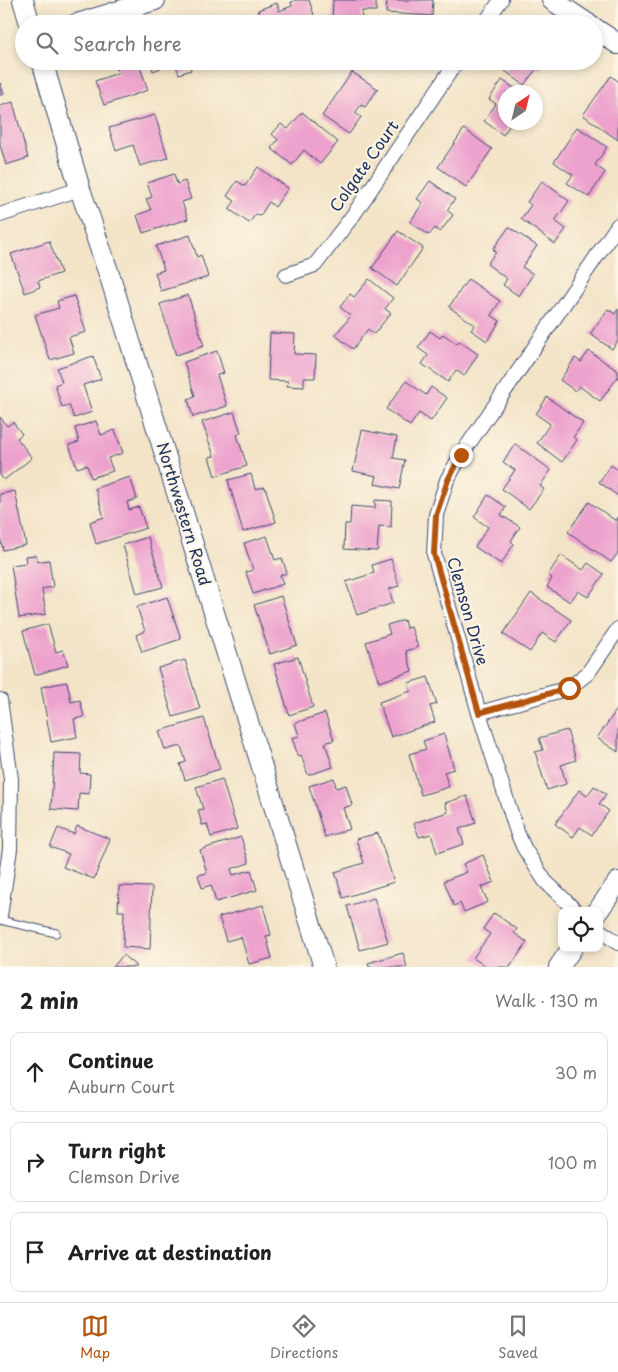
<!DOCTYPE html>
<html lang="en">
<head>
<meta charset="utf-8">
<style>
  body { margin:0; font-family:"Playpen Sans",sans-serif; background:#f6f6f6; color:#202124 }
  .controls { position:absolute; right:15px; bottom:15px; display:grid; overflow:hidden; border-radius:10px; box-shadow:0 2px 8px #0003 }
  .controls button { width:45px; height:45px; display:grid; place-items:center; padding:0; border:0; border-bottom:1px solid #e0e0e0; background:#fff; color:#202124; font:25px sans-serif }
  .compass { position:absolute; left:498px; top:85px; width:45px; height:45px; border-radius:50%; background:#fff; box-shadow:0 2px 8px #0003; rotate:35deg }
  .stop { position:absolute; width:15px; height:15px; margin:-11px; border:4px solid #b45309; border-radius:50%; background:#fff }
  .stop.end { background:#b45309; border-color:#fff; box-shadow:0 1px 5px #0008 }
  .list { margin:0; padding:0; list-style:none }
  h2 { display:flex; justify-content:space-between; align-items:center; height:65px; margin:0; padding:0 20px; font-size:21px }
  h2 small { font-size:16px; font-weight:400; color:#757577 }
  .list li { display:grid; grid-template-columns:32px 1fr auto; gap:15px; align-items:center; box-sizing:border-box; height:80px; margin:0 10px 10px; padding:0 10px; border:1px solid #e0e0e0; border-radius:10px }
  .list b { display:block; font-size:19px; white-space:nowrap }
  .list p { margin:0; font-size:16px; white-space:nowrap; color:#757577 }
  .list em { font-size:16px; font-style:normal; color:#757577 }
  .icon { flex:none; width:28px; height:28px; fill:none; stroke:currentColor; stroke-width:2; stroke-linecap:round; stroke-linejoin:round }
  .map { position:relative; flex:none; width:618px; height:967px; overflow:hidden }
  .search { position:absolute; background:#fff; box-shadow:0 2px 8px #0003; left:15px; right:15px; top:15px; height:55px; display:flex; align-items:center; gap:12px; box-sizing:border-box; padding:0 18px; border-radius:28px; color:#757577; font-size:19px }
  .sheet { height:335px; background:#fff }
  nav { display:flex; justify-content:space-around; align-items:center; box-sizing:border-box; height:70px; border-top:1px solid #e0e0e0; background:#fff; font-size:14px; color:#757577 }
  nav a { display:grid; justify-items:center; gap:2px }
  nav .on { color:#b45309 }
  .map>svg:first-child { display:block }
</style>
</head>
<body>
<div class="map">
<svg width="618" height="967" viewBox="0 0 618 967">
  <rect width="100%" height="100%" fill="#fcf5e5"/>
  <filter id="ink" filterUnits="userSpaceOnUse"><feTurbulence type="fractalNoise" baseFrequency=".02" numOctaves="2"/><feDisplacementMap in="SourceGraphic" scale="10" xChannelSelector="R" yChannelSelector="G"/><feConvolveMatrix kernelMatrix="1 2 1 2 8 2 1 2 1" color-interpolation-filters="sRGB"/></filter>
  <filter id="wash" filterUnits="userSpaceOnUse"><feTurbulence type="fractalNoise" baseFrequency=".0096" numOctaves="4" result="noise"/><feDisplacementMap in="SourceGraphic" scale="20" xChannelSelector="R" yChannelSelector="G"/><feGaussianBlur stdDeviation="1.12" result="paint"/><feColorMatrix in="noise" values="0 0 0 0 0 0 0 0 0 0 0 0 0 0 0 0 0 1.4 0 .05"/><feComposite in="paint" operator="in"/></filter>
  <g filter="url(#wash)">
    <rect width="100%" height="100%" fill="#f3e4c8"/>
    <g id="blocks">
      <path fill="#eda2cd" d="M297 0H309L317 24H263L258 10 277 3 279 11 292 6 291 2Z
        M333 0H376V11H362L361 24H332Z
        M387 0H433L432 16 386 13Z
        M246 14 249 24H215V23Z
        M114 61H138L148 90 104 105 95 81 118 73Z
        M150 61H189L191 70 179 74 175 63 153 71Z
        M217 61H229V62L218 65Z
        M512 61H546L540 70 537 68 524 85 505 71Z
        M352 72 378 89 365 107 361 105 355 113 361 117 349 134 322 116Z
        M611 76 618 81V140L583 115Z
        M502 80 520 92H506V122H512L503 135 484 121 496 104 489 99Z
        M0 83 4 94 0 95Z
        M13 102 28 158 6 165 0 145V106Z
        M302 112 338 142 320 164 304 150 292 165 271 148 278 140 272 134 281 124 288 129Z
        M155 115 168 158 140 166 133 145 116 151 109 128Z
        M577 127 607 147 595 165 605 172 589 197 567 183 573 175 554 162Z
        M464 129 492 149 466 187 438 167Z
        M258 167 288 188 275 207 269 202 260 216 256 214 249 223 229 209 235 201 227 196 237 181 245 186Z
        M174 174 177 184 185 181 191 199 182 202 188 219 143 233 137 215 151 210 146 199 152 197 147 183Z
        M430 181 455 199 447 210 453 215 440 232 435 228 429 235 410 222 423 203 417 199Z
        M542 181 569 201 555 221 566 229 555 244 521 219 531 205 527 202Z
        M509 227 537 246 522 267 533 274 519 296 503 285 507 279 487 264 496 252 493 249Z
        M398 231 423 248 397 286 372 268Z
        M190 235 197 257 201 255 208 277 161 291 155 273 164 270 156 246Z
        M49 241 61 273 38 281 40 287 25 293 11 254Z
        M369 279 393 298 385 309 391 313 374 334 368 329 353 349 335 335 351 316 340 307 350 294 354 297Z
        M468 279 500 301 491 315 500 321 487 341 471 330 475 325 449 307Z
        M188 295 204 346 176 355 160 304Z
        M74 296 86 332 69 337 74 353 50 360 35 315 59 308 57 301Z
        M608 309 615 314 618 309V341L612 349 590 334Z
        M430 331 440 338 443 334 457 344 459 341 478 354 464 376 456 370 448 382 422 364 428 355 418 348Z
        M270 333 295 334 294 354 316 355 315 378H304V387L287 386 288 381 268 380Z
        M217 351 224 373 217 375 227 406 193 417 188 399 195 396 184 362Z
        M589 351 618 371V377L600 401 579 386 575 391 560 380 575 358 581 362Z
        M93 356 101 379 83 385 92 412 74 418 69 405 62 407 55 385 62 382 57 368Z
        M406 381 426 395 431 387 447 398 431 421 419 413 410 426 386 409Z
        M547 397 583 423 573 437 577 440 562 462 537 443 550 424 536 414Z
        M234 412 241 433 237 435 247 466 215 476 209 457 214 456 202 422Z
        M0 417 7 426 13 422 22 434 17 438 32 458 4 480 0 475Z
        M96 421 101 435 115 430 123 453 108 458 113 471 91 478 87 465 77 468 69 445 79 442 75 428Z
        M362 430 397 437 393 458 405 460 399 489 375 484 377 476 353 471Z
        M515 444 551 470 540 486 544 489 529 509 502 489 515 470 503 462Z
        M611 465 618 470V496L599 482Z
        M251 474 255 489 265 487 276 522 243 532 228 480Z
        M130 477 137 499 127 502 129 510 139 507 146 528 96 544 90 522 104 517 95 488Z
        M15 491 26 545 3 550 0 537V494Z
        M488 495 506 507 501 515 520 527 511 541 514 544 501 564 475 547 488 527 474 517Z
        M375 500 392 501 391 527 379 526 377 551 344 549 345 524H350L351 506 375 508Z
        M589 502 616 521 618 517V553L611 562 568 532Z
        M267 536 275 560 282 558 287 573 280 575 283 584 253 594 246 572 253 570 244 543Z
        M148 537 163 587 137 594 123 545Z
        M36 555 37 562 49 560 53 587 42 589 46 614 19 618 11 565 26 563 25 556Z
        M561 555 583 570 588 563 604 574 588 597 578 591 570 602 547 587 552 578 548 575Z
        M391 559 399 586 389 589 393 603 357 615 346 582 374 573 372 565Z
        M531 593 571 620 556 642 542 633 530 652 503 634Z
        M281 596 297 645 270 654 254 605Z
        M167 597 181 639 142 652 136 635 145 631 137 607Z
        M404 620 406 628 411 627 418 647 406 651 412 671 379 682 366 642 390 634 387 625Z
        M48 624 56 652 63 650 68 665 35 675 23 631Z
        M298 657 313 707 289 715 274 664Z
        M185 660 200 709 173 717 158 668Z
        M428 677 437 704 430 706 435 722 391 737 379 702 411 691 408 683Z
        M67 682 71 702 80 700 84 717 74 719 77 737 51 742 41 687Z
        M618 708V752L597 738Z
        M325 713 334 740 325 743 333 767 308 775 301 755 298 756 292 738 299 736 295 723Z
        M204 718 220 769 185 780 180 764 186 762 181 746 165 750 159 731Z
        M567 730 576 760 561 765 566 784 547 790 535 752 543 750 539 738Z
        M444 734 454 769 444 772 449 787 421 795 409 754 426 749 423 741Z
        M54 753 81 754 80 773 90 774 89 794 79 793 78 811 51 809Z
        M334 778 336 788 346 785 352 805 343 808 350 829 325 837 309 786Z
        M222 779 237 829 211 837 207 824 202 825 198 810 203 809 196 787Z
        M594 786 606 794 599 804 609 811 592 835 580 827 573 837 555 824 579 790 587 796Z
        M467 796 476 823 459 829 464 844 437 853 431 834 419 837 414 823 448 812 445 803Z
        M77 826 110 839 94 879 63 867 69 854 50 847 58 828 74 834Z
        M378 833 394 882 343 898 335 872 364 863 356 839Z
        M241 837 249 863 231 869 233 875 251 870 257 890 216 902 211 885 202 888 198 875 207 873 200 850Z
        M483 855 494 882 481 887 488 902 464 912 460 903 454 906 444 881 467 872 463 864Z
        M119 886 152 887 150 949 123 947 124 911H118Z
        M374 898 388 942 360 950 347 906Z
        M263 905 271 935 266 936 272 958 249 964 241 937 226 941 219 917Z
        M494 913 517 929 514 933 527 942 510 967H487L473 958 490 934 483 929Z
        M403 953 407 967H369L368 963Z
        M123 955 137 967H113Z"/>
    </g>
  </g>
  <g filter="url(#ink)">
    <use href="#blocks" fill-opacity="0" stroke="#3b4a6e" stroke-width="1"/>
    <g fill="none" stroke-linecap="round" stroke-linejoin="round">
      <defs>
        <path id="lane" d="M0 920 56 933"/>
        <path id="street" d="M484 24 501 0
          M0 215 80 189
          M286 275 315 265 354 214 457 61
          M0 700 11 779 10 849 0 916
          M479 713 569 688 588 673 618 629
          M576 911 545 881 524 848 517 832 479 713 434 554 436 515 447 480 461 455 618 225
          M599 930 618 943"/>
        <path id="secondary" d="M23 0 30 24
          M552 0 588 24
          M77 24 155 0
          M594 28 618 44
          M42 61 80 189 111 280 324 967
          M598 911 618 882
          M559 967 572 948"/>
      </defs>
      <use href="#lane" stroke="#3b4a6e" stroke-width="9"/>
      <use href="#street" stroke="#3b4a6e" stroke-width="16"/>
      <use href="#secondary" stroke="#3b4a6e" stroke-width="22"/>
      <use href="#lane" stroke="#fff" stroke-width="7"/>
      <use href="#street" stroke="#fff" stroke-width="14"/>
      <use href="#secondary" stroke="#fff" stroke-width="20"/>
    </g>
  </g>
  <g fill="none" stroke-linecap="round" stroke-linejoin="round" filter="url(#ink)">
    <path stroke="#b45309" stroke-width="6" d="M461 455 448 480 436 515 434 554 479 713 569 688"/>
  </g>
  <g text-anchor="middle" stroke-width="4" stroke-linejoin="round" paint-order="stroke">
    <g font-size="16" fill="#1b2f5e" stroke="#fcf5e5">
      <text transform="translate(364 166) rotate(-55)" y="6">Colgate Court</text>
      <text transform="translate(184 514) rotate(73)" y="6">Northwestern Road</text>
      <text transform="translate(468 611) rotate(74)" y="6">Clemson Drive</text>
    </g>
  </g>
</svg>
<div class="controls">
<button><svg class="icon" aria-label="locate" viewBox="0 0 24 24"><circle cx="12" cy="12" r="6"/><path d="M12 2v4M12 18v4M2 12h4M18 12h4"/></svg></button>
</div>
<svg class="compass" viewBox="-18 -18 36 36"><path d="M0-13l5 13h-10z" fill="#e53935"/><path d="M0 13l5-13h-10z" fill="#757577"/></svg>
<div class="stop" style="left:569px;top:688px"></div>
<div class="stop end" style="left:461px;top:455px"></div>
<div class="search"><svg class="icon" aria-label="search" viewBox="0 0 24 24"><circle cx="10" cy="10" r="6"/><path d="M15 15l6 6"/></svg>Search here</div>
</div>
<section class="sheet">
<h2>2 min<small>Walk · 130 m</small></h2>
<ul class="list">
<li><svg class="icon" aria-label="ahead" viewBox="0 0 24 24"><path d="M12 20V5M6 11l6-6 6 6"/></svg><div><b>Continue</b><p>Auburn Court</p></div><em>30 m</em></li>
<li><svg class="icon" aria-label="right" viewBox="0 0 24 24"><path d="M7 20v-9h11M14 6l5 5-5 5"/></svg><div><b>Turn right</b><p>Clemson Drive</p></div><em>100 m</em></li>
<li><svg class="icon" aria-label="arrive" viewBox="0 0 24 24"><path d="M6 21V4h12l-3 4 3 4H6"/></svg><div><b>Arrive at destination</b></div></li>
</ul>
</section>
<nav>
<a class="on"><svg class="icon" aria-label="map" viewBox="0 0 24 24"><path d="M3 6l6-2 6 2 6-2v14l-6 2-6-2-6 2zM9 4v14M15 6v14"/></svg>Map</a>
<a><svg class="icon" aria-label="directions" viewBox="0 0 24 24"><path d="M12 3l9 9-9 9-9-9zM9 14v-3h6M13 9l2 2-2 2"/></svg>Directions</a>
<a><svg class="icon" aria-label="saved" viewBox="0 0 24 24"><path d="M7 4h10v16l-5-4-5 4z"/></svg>Saved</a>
</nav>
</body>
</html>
